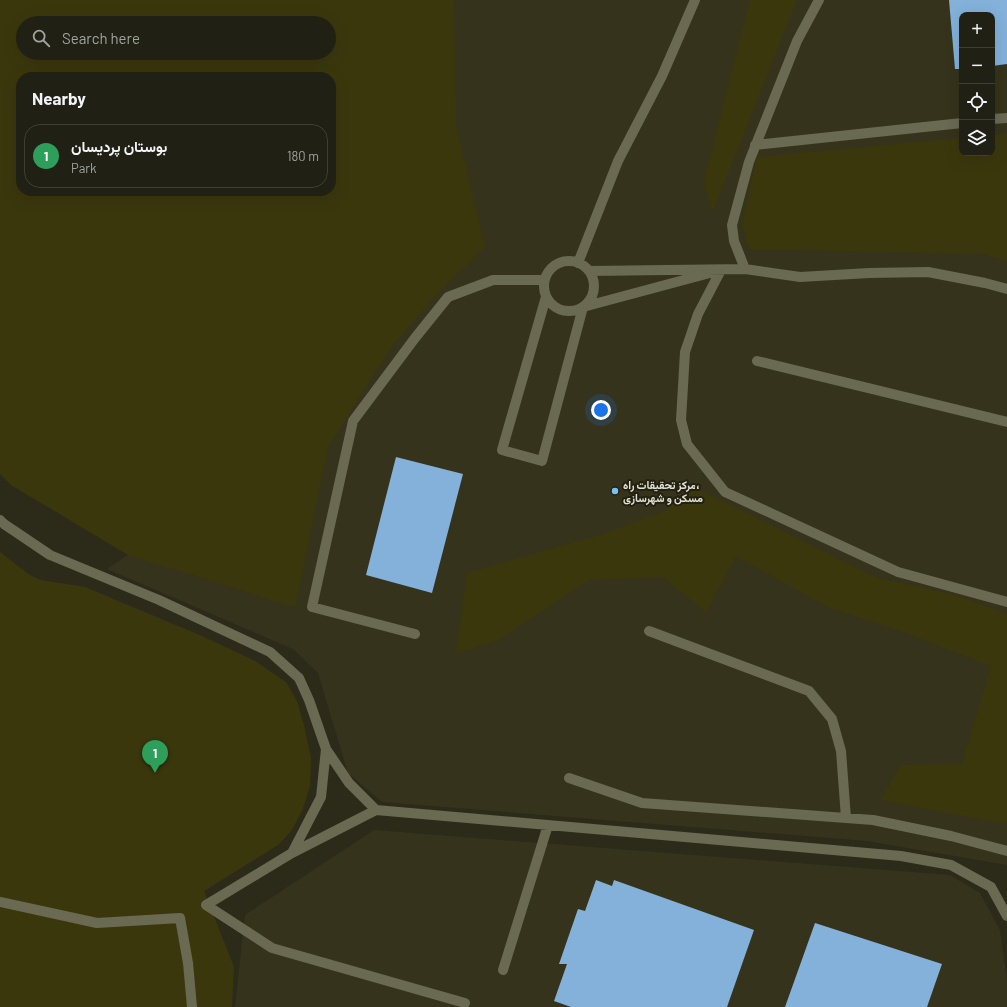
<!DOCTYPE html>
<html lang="en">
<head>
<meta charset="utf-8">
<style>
  body { margin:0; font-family:Barlow,Vazirmatn,sans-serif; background:#29281d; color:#f1f3f6 }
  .controls { position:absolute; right:12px; top:12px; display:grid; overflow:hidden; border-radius:8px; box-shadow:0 4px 16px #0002 }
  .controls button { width:36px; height:36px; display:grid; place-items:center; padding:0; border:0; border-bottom:1px solid #3e3e34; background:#212014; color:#f1f3f6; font:20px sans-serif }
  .you { position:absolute; left:601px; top:410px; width:14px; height:14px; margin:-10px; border:3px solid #fff; border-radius:50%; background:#1a73e8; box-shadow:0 0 0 6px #1a73e833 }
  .badge { display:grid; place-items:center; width:26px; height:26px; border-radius:50%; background:#7cbef9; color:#fff; font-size:13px; font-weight:700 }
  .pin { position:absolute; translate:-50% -33px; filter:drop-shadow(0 1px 2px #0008) }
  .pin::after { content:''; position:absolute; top:21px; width:14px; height:12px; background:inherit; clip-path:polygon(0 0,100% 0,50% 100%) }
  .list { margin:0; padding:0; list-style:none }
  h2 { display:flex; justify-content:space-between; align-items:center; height:52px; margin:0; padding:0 16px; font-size:17px }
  h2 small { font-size:13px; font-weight:400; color:#a2a3a0 }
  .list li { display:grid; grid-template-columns:26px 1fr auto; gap:12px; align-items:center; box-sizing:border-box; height:64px; margin:0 8px 8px; padding:0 8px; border:1px solid #3e3e34; border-radius:16px }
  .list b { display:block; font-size:15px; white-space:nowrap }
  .list p { margin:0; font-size:13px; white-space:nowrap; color:#a2a3a0 }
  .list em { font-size:13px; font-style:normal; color:#a2a3a0 }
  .icon { flex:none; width:22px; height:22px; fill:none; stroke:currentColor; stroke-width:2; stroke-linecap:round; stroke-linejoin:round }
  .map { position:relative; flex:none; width:1007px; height:1007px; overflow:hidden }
  .search { position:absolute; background:#212014; box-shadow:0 4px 16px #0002; left:16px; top:16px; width:320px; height:44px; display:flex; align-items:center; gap:10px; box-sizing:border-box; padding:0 14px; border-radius:22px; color:#a2a3a0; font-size:15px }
  .panel { position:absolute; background:#212014; box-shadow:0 4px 16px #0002; left:16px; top:72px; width:320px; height:124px; border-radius:16px }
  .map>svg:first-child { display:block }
</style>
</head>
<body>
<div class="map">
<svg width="1007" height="1007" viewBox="0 0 1007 1007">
  <rect width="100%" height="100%" fill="#2c2b1a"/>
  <path fill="#35331b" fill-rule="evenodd" d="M454 0H1007V865L867 841 382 802 348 773 318 673 293 649 107 569 338 414ZM962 15H992V153H962Z
    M374 830 950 875 980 893 1000 930 1007 981V1007H235L245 915Z"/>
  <path fill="#3b370d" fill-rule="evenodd" d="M0 0H454L456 126 485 247 440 291 391 347 328 447 295 607 128 555 11 485 0 474ZM23 23H329V53H23ZM21 77H331V191H21Z
    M750 0H797L712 213 704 181Z
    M1007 133V261L984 254 749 249 742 225 757 157 962 138V153H992V135Z
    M691 486 875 577 958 596 1007 614V824L880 800 902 765 962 764 991 666 898 630 830 608 736 556 706 612 663 577 589 580 496 641 456 653 467 573 600 535 665 511Z
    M0 552 27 573 40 580 85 587 202 636 255 661 286 682 297 701 304 725 311 759 310 786 302 811 292 830 278 845 204 891 234 967 232 1007H0Z"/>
  <path fill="#83b1da" d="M949 0H1007V64L992 66V15H962V69H955Z
    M396 457 463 474 432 593 366 575Z
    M596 880 612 886 614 880 754 930 727 1007H571L554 1001 567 964H559L578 909 585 911Z
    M815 923 942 964 927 1007H785Z"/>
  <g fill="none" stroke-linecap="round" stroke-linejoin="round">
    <path stroke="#6a6952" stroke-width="10" d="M992 119 1007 118
      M755 145 962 123
      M544 286a25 25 0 1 1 50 0a25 25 0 1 1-50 0Z
      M578 263 618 161 662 76 695 0
      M745 269 734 241 732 225 749 162 797 41 819 0
      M721 270 698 314 685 352 681 420 687 444 725 492 898 572 1007 602
      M589 271 745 269 800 277 869 273 928 272 985 283 1007 289
      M546 297 502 450 542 461 583 307 721 270
      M757 361 1007 422
      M0 520 4 524 50 555 159 600 270 652 299 678 309 700 326 749 349 783 376 810
      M649 631 809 691 832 719 841 751 846 818
      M415 634 312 607 353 421 415 338 448 297 493 280H544
      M569 778 642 803 873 820 951 836 1007 851
      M292 853 321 797 326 749
      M0 902 97 923 180 918 188 963 192 1007
      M503 970 548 825
      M465 1003 272 948 206 905 292 853 376 810 901 856 951 865 991 887 1007 916"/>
  </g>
  <circle fill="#7cbef9" stroke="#232110" stroke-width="1.5" cx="615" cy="491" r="4"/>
  <g text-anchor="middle" stroke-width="4" stroke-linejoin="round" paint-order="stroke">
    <g font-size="11" font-weight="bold" fill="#e1e1d6" stroke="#232110" text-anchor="start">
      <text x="623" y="489">مرکز تحقیقات راه،<tspan x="623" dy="13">مسکن و شهرسازی</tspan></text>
    </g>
  </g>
</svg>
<div class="controls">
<button>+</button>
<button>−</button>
<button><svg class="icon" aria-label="locate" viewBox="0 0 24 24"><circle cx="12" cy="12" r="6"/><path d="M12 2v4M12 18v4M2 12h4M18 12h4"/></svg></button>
<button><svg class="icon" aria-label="layers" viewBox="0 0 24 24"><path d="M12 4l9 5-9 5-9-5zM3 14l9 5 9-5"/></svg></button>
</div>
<div class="you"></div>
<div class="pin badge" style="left:155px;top:773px;background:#2e9e5b">1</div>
<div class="search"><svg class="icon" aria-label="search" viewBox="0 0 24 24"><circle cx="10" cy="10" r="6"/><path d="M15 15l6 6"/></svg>Search here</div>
<section class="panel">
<h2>Nearby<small></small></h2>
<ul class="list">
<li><span class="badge" style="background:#2e9e5b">1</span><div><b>بوستان پردیسان</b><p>Park</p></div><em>180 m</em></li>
</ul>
</section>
</div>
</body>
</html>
